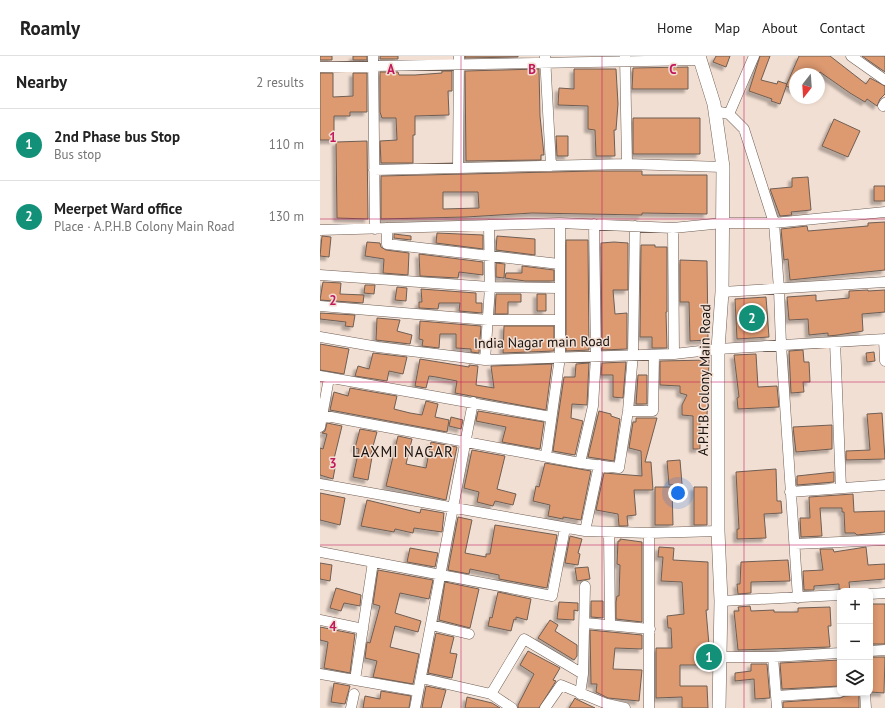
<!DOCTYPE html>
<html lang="en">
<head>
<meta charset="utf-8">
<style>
  body { margin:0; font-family:"PT Sans",sans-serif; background:#f6f6f6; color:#222 }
  .controls { position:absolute; right:12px; bottom:12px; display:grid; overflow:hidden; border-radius:8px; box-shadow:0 2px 6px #0003 }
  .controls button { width:36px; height:36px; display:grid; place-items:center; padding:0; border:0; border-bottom:1px solid #e0e0e0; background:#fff; color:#222; font:20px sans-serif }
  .compass { position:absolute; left:469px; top:12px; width:36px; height:36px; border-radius:50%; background:#fff; box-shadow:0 2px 6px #0003; rotate:197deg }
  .you { position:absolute; left:358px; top:437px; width:14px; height:14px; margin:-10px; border:3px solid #fff; border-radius:50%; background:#1a73e8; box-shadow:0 0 0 6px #1a73e833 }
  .badge { display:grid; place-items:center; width:26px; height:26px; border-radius:50%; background:#129178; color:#fff; font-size:13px; font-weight:700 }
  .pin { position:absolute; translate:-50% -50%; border:2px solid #fff; box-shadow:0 1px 4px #0006 }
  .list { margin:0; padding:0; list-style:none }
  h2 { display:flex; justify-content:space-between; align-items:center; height:52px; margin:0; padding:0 16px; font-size:17px }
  h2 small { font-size:13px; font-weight:400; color:#767676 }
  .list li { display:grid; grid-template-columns:26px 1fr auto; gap:12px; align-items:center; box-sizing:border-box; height:72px; padding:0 16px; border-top:1px solid #e0e0e0 }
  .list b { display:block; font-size:15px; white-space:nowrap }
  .list p { margin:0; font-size:13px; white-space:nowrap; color:#767676 }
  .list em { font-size:13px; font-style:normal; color:#767676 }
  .icon { flex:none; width:22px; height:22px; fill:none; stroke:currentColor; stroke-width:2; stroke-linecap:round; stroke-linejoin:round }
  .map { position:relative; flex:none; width:565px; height:652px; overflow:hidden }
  header { display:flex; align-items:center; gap:24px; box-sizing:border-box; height:56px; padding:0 20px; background:#fff; border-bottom:1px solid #e0e0e0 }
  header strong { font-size:19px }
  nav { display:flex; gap:22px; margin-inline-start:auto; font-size:14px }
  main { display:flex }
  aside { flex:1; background:#fff }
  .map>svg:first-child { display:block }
</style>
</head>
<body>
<header>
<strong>Roamly</strong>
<nav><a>Home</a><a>Map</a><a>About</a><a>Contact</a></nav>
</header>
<main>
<aside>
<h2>Nearby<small>2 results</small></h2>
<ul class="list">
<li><span class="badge">1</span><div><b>2nd Phase bus Stop</b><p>Bus stop</p></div><em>110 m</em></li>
<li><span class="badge">2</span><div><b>Meerpet Ward office</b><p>Place · A.P.H.B Colony Main Road</p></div><em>130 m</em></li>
</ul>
</aside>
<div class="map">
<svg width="565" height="652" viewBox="0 0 565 652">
  <defs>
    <filter id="shadow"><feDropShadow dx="-3.5" dy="3.5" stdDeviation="1" flood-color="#0004"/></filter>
  </defs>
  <rect width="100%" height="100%" fill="#f2dfd3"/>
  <path fill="#dd996f" stroke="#6f5e54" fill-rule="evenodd" filter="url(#shadow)" d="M0 0H12V4H0Z
    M33 0H47V4H33Z
    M60 0H78V3H60Z
    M145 0H198V1L145 2Z
    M396 0H410L406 11 393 6Z
    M440 0H450L441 24 457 28 458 25 467 28 460 48 451 45 452 43 429 35Z
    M479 0H510L546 28 550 22 565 30V38L560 43 557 50 547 43 545 46 530 37 500 16 499 18H475V34L466 30Z
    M542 0H565V16Z
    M368 11V33H312L313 12Z
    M219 13 220 60 224 99H221V104L146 105 145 15Z
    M254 13H296L298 48 296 74H294L295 100H276L275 74 268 73V50L238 49 239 32 254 33Z
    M122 15H132V35H128L129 59 95 60V79H93V107H61L60 85 77 84 76 62H62L60 56V16H78L79 19H95L122 17Z
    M0 17H13V41L33 40V17H47V56H30V60H14V84H0Z
    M313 62H380V98H313Z
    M514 63 540 75 528 101 502 90Z
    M236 80H248V100H237Z
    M47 85 48 163 17 162 16 86Z
    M274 115H322V119H387V158L322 157V159L212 157 146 161 61 163V120ZM123 136H158L159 152 123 153Z
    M488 121 491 154 471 156 472 159 460 160 450 133 472 131V122Z
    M554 130H565V145H554Z
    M565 166V214L470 224 468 203 464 204 461 173 487 170 488 175 548 170V167Z
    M117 177 163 179V193L116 187Z
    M74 178 91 180V184L74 182Z
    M2 180 11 181 9 201 0 200Z
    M177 180 215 183V199L176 194Z
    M246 184H268L269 294 246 295Z
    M47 186 60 187 61 191 66 194 89 197 88 219 63 217 64 203 45 200Z
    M294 186 308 187V234H293L295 258 307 257V293L282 294 281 187Z
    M321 189H335V191H347V256H346L347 292H332V281H320Z
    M99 198 163 206V219L139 216 138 222 100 220Z
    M360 204 387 205 388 284 370 285 369 246H360Z
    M176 207 185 208 184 222 176 221Z
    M202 210 234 214V225H205L185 222 186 217H202Z
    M3 226 21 227 20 238 44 239 43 247 0 244Z
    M45 229H55L54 238 44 237Z
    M77 231 87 232 86 245 75 244Z
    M101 233 156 237V247H162V257L139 255 140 247H119L118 253 99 252V246H102Z
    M548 234V235L565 234V256L542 258 543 275 518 279 508 280V277L489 279 488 263 469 264 467 241 496 239V245L529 242V235Z
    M176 238H201V246H188V258H175Z
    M217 238H226V255H217Z
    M446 241 449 281 417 283 415 243Z
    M0 257 35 259 33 271 25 270 26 266 0 263Z
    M57 262 80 264 77 275 92 279 90 288 56 284Z
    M100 265 161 270 159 297 151 296V293L136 292V278H120L119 292 102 290 103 284 99 283Z
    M184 270H234V295L183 297Z
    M0 288 29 293 24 318 0 314Z
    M483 294 484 306H489L490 326H483L484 336 471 337 469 295Z
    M554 296 555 305 547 306 546 297Z
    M53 297 87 301 83 318 69 315 67 325 35 320 38 310 49 313Z
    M436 298 438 331 457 330 459 351 418 353 417 342 419 341 414 299Z
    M100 303 149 311V309L158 310 156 329 174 332 171 310 232 308 226 354 135 337 137 325 116 321 109 320 106 332 95 330Z
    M389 304 387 360H380V393H373V360L362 359V349L367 339 360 337V330L340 329V305Z
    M306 306 303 342 293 341V319H281L282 307Z
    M269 307 267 349 252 348 251 362 263 365 255 399 233 395 244 321H255L256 308Z
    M318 319H327V348H316Z
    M30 332 77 340 74 353 90 357 102 359 106 345 118 348 115 361 129 364 127 376 10 354 14 336 28 340Z
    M158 355 224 366 220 393 182 386 186 371 156 365Z
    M279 355 291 358V360L300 363 294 405 268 401Z
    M562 357 565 403 526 404V395L550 394 547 358Z
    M131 361 143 364 141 373 129 370Z
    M316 362H337L325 406H331L333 434H314L316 459 307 460 308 470H299L298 458 276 454 284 417 322 420 321 395 309 392 313 366H316Z
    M7 367 22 370 12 411 15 412 13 423 0 419V392L3 393 7 378 2 377 5 375Z
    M512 369V393L476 396 473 371Z
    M40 373 57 376 50 401H52L48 424 33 421 39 393 35 392Z
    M78 380 92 383 86 408 106 412 111 386 137 391 126 444 66 430Z
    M152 394 185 400 177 433 196 438 193 449 175 445 173 450 157 446 159 436 144 432Z
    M360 404 362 428 349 429 347 405Z
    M225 407 271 415 261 464 243 461V463L228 460 230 449 213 445 216 430 219 431Z
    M456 413 457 445H461L462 457 444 458 446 482 417 483V473H419L416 416Z
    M514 416V426L477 429V420Z
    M335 431H352L353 469H335Z
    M374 431H387V469H374Z
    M0 437 25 442 20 469 0 464Z
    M533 438 534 456 565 455V476L537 479 535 477H525L524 456H522V452H500L502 480 481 481 480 462H490L489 441Z
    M47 444 100 457 101 453 124 457 122 476 94 472 93 477 75 473 74 476 41 470Z
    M138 461 152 464 145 497 166 501V498H170L175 469 237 479 227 532 179 523V519L150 513 149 518 128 514Z
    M250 480 262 483 258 497 260 498 258 509 245 507Z
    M300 483 322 486V566L296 563V546L297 540H299L300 509 297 508 298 485H300Z
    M339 491 354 492 353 504 388 506V554H386L389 589H384V609H360V630H387L388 652H362V641L336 642V592H352L351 572H348L347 560 364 558 362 526 341 525 343 501H338Z
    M546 491 548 509 565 508V523L529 526 530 535 519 533V528L494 530V534H484L483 515 503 514 500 493H513L514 496Z
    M90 492 118 497 115 511 87 506Z
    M468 504 470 525 431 526V537L418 538 417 528H420L421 506Z
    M0 507 12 509 10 525 0 523Z
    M268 511 270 523 257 525 255 512Z
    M58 514 113 524 109 543 80 537 75 557 101 565 98 576 75 570 70 591 99 598 93 628 53 621 57 605 45 602 47 586 50 587 60 550 53 548Z
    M125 526 159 533 150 572 119 564Z
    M16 532 41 539 40 550 24 547 21 555 10 552Z
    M178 536 211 543 207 564 196 561V564L194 563 191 575 168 570 170 561 172 562Z
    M271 545H283V562L271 561Z
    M239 546 258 547V555L254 554V564L237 563Z
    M550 548H565V588H550Z
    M430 550 431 555 454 554V556H478V552L510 551 511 570H508L510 591 418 594 414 555H419L418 551Z
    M230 564 238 569 235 575 257 589V600L254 604 218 582Z
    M0 571 35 578 30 617 4 612 8 586 0 584Z
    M270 574 322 579V593L295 592 293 613 322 614 319 645 288 642 276 636 277 628H271Z
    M116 577 134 581 130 597 137 598 132 622 108 617Z
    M208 595 240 612 233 624 236 625 219 652H198V649L214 618 200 609Z
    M550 601H565L564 637 551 636 550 633V628H552Z
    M520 604V630L462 633 460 607Z
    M431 608H447L450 642 435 643 434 623 415 625V617L431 615Z
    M14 627 30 630 25 648 11 646Z
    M106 630 126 634 121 652H102Z
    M61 635 91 640 89 652H43L45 640 60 643Z
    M539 639V652H463V646L520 642 525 640Z
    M147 641 172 647 180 652H145Z
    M255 642 256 643 275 652H249Z"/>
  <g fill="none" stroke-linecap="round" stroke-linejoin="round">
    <defs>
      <path id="minor" d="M53 0 55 173
        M225 0 231 110
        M305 0 307 108
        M531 0 565 24
        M0 11 380 4
        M563 50 565 47
        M395 55 409 58 424 73 454 167 459 233 461 289 478 542
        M409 58 434 0
        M138 112 139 0
        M54 114 307 108 403 111
        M67 172V188L239 208
        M353 172 354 298
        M0 174 240 167 353 172 403 167H454L565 156
        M0 219 170 231 239 232
        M402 236 565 226
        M0 250 168 264H240
        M0 281 58 291 165 304 354 298 398 293 565 283
        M564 283 565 305
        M515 286 521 432
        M165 304 170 231 169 169
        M0 320 231 361
        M308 355H333L334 299
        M0 359 260 407 299 412 308 355 313 298 315 170
        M0 371 9 322
        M226 400 240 301V167
        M260 407 273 350 276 300 274 168
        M0 428 265 475 329 477 398 475
        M470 436 565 429
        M265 475 279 409
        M289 477 290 569
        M475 488 565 484
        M0 496 232 540 245 472
        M550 538 565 537
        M401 545 520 539
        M0 564 43 573
        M265 567 330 573
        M111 569 149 578
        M550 595 565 594
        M399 601H453L520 597
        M453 601 457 652
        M0 618 98 635
        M101 622 171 638 204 583 263 618
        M35 624 53 506
        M545 637 546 652
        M171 638 192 652
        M260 638 263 618 265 530
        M456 640 520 636
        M31 652 34 638
        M95 652 153 346
        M225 652 241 629 287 648 305 652
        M329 652V477"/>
      <path id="tertiary" d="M379 0 394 48 403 111 402 236 398 293V475L401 545 399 652"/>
    </defs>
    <use href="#minor" stroke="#705f55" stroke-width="11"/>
    <use href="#tertiary" stroke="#705f55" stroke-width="14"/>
    <use href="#minor" stroke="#fff" stroke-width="10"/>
    <use href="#tertiary" stroke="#fff" stroke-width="13"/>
  </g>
  <path fill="none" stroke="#c2185b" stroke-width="1" stroke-opacity="0.55" d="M141 0V652M282 0V652M424 0V652M0 163H565M0 326H565M0 489H565"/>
  <g text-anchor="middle" stroke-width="3" stroke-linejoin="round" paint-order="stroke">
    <g font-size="14" fill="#18110d" stroke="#f2dfd3">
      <text transform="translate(222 286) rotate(-1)" y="5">India Nagar main Road</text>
      <text transform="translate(384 324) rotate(-89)" y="5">A.P.H.B Colony Main Road</text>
    </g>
    <g font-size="15" letter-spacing="1" fill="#18110d" stroke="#f2dfd3">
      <text x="83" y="401">LAXMI NAGAR</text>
    </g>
  </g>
  <g font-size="13" text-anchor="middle" font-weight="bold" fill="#c2185b" stroke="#f2dfd3" stroke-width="3" stroke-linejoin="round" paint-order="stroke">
    <text x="71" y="18">A</text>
    <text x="212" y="18">B</text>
    <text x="353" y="18">C</text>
    <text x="13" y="86">1</text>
    <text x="13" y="249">2</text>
    <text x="13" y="412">3</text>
    <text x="13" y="575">4</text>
  </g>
</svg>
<div class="controls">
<button>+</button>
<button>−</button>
<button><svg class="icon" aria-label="layers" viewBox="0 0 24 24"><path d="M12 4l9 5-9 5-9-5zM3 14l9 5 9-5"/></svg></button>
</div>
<svg class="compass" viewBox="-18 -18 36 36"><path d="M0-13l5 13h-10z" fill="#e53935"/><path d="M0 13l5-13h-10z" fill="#767676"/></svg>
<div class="you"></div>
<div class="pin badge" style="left:389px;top:601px">1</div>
<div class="pin badge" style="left:432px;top:262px">2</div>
</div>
</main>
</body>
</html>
